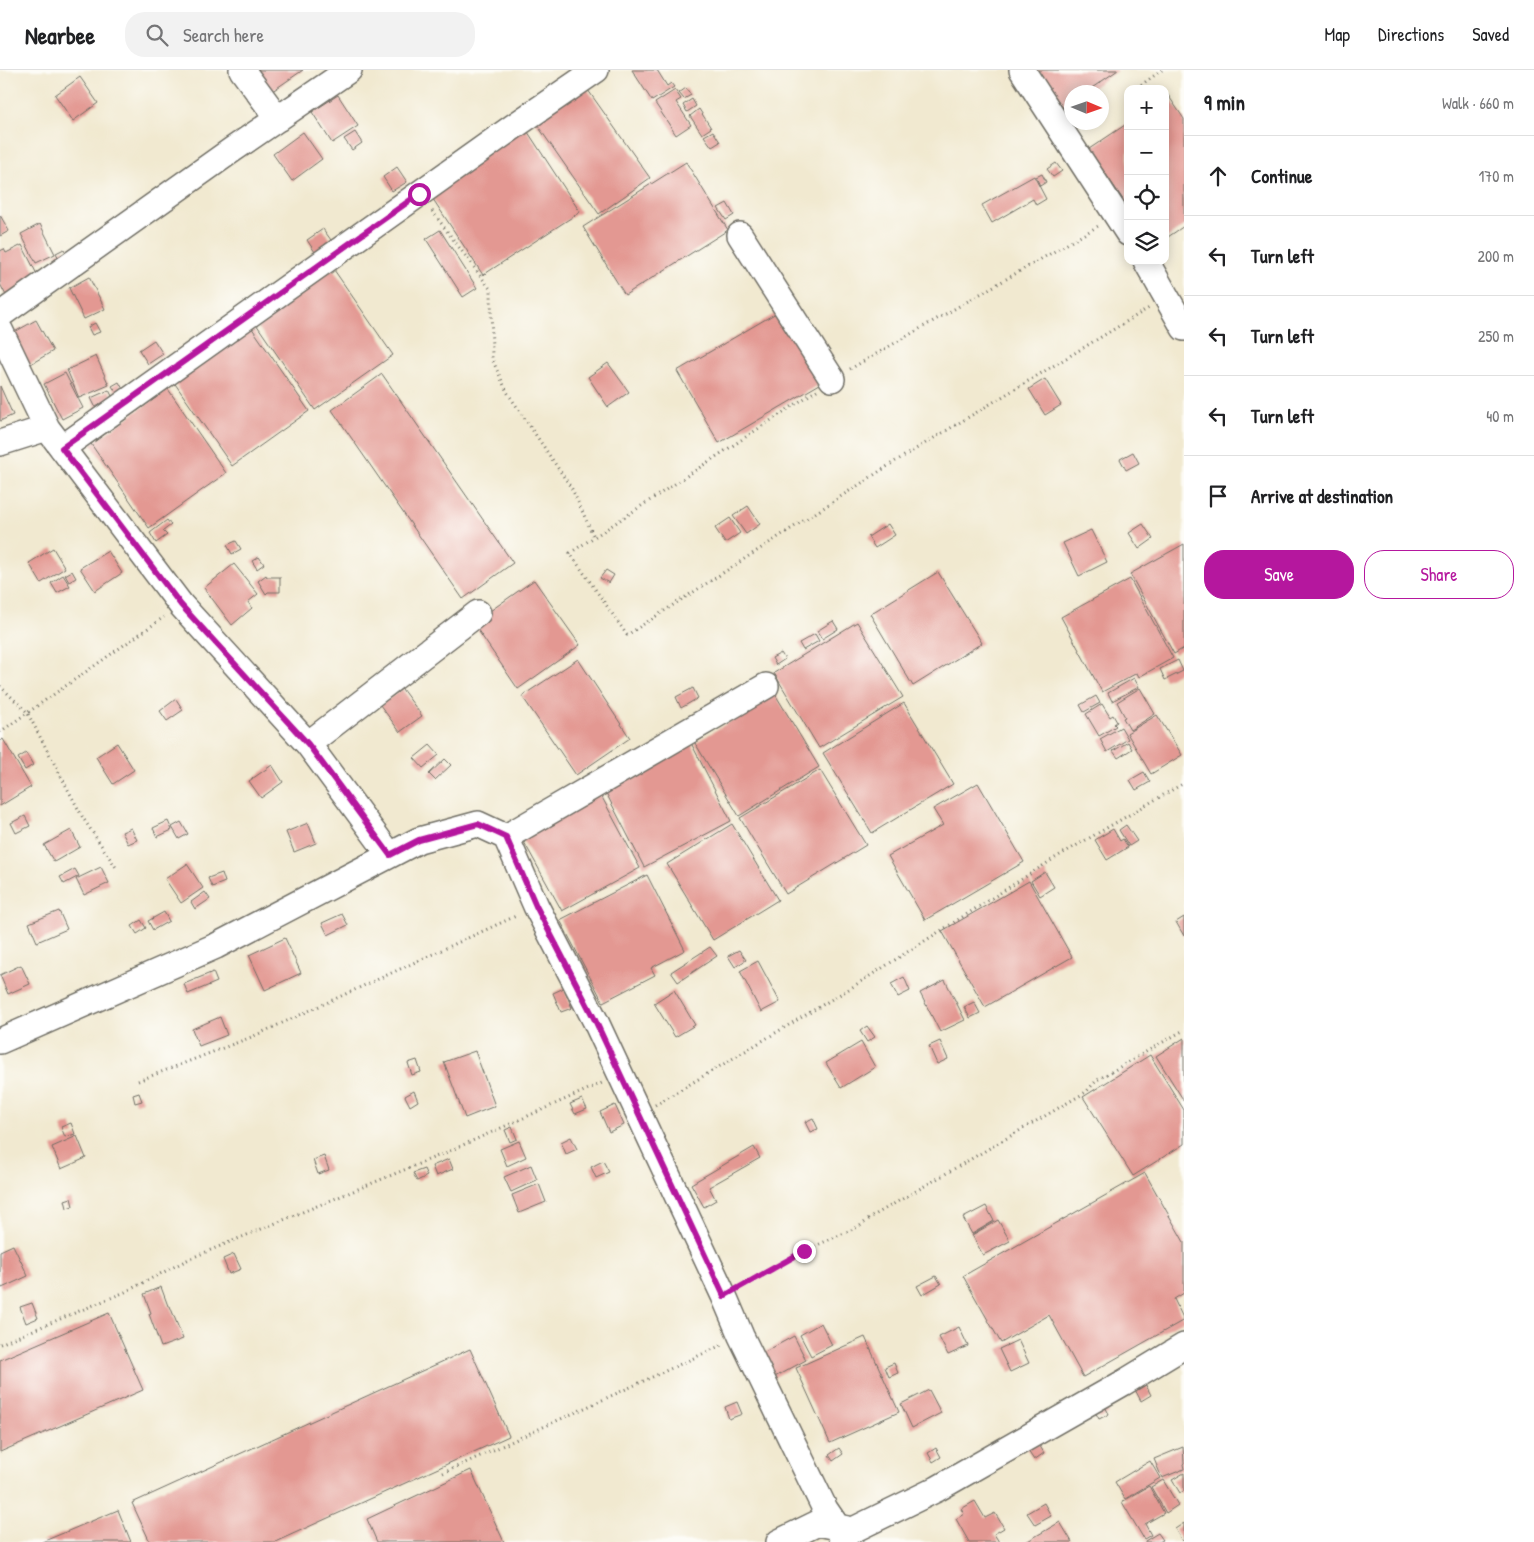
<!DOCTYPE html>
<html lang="en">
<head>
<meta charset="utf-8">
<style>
  body { margin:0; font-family:"Patrick Hand",sans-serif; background:#f2f2f2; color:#202124 }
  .controls { position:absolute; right:15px; top:15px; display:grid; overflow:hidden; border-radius:10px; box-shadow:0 2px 12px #0003 }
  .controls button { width:45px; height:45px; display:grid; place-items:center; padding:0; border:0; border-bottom:1px solid #e0e0e0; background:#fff; color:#202124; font:25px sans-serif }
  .compass { position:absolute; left:1064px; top:15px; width:45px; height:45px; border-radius:50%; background:#fff; box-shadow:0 2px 12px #0003; rotate:92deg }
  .stop { position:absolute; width:15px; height:15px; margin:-11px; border:4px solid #b5179e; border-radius:50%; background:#fff }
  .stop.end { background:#b5179e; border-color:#fff; box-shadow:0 1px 5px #0008 }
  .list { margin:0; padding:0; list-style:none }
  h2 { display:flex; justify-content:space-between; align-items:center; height:65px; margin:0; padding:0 20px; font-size:21px }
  h2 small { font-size:16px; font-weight:400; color:#757577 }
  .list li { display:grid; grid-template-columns:32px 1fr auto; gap:15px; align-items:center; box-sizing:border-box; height:80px; padding:0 20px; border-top:1px solid #e0e0e0 }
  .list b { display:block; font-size:19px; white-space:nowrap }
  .list em { font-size:16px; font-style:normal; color:#757577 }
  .actions { display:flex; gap:10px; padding:15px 20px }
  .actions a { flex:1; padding:11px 0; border:1px solid #b5179e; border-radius:20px; text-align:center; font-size:18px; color:#b5179e }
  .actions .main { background:#b5179e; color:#fff }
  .icon { flex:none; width:28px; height:28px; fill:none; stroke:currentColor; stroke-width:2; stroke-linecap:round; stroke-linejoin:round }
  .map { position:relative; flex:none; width:1184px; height:1472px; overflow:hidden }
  header { display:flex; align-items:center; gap:30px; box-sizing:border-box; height:70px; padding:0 25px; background:#fff; border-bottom:1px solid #e0e0e0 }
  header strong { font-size:24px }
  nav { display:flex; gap:28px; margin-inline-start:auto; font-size:18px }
  .search { width:350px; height:45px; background:#f2f2f2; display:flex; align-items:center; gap:12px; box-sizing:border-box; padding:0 18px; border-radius:20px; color:#757577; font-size:19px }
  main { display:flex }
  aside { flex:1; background:#fff }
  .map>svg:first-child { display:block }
</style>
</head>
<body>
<header>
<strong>Nearbee</strong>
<div class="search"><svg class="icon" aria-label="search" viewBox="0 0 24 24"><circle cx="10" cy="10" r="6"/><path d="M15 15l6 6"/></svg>Search here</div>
<nav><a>Map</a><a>Directions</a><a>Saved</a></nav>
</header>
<main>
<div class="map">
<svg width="1184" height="1472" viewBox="0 0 1184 1472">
  <rect width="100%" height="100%" fill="#fdfcf7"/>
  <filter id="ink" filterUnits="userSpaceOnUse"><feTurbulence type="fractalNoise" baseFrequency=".02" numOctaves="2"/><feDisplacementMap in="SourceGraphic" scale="10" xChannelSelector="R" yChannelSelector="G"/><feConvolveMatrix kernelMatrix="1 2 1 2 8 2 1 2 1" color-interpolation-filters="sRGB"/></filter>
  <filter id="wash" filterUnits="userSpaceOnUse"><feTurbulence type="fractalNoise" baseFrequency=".0096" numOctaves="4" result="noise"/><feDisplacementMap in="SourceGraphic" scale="20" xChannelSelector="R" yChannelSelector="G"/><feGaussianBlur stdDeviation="1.12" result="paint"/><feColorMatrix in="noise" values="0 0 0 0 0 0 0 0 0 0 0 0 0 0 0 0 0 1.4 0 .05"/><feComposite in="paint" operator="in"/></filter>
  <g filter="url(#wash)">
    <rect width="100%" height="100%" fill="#f1e9d0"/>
    <g id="blocks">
      <path fill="#e39892" d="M256 0H303L271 22Z
        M632 0H657L667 16 671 13 674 17 652 31Z
        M1037 0H1118L1086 22H1072V33L1063 38Z
        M80 7 98 33 73 51 55 25Z
        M583 13 650 108 599 144 533 49Z
        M686 18 691 25 684 29 679 23Z
        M675 20 681 29 676 32 691 55 676 65 655 33Z
        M338 25 358 56 332 73 312 42Z
        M1168 25 1184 49V156L1165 169V28Z
        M692 29 696 36 687 42 683 35Z
        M699 39 711 58 702 64 690 46Z
        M1128 53V137L1089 79Z
        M524 56 580 142 483 205 427 120Z
        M713 61 720 72 712 77 704 66Z
        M303 62 322 89 292 111 273 84Z
        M355 62 362 73 352 80 344 69Z
        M686 92 728 160 625 225 583 157Z
        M1056 93 1062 101 1053 107 1047 99Z
        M397 97 407 112 392 121 383 107Z
        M1042 104 1046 112 1040 116 1036 107Z
        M1034 106 1046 129 1036 135 1033 129 992 153 982 135Z
        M727 133 734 145 726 150 718 138Z
        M0 145 9 161 0 166Z
        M40 154 55 184 36 193 21 164Z
        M323 159 331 170 315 182 307 170Z
        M440 160 477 218 463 227 426 169Z
        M22 175 42 214 9 231 0 214V181L4 179 6 183Z
        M64 179 70 190 62 194 56 183Z
        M332 197 393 285 315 340 254 251Z
        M89 207 105 239 84 249 69 218Z
        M783 239 825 311 719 373 677 301Z
        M36 250 53 281 29 295 11 264Z
        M95 253 100 262 92 265 88 257Z
        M249 254 309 341 232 396 171 308Z
        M154 270 163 284 148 294 139 280Z
        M96 286 109 315 79 328 67 300Z
        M608 293 629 322 608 337 588 307Z
        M65 303 83 338 62 349 44 314Z
        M382 304 513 493 463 529 332 340Z
        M1045 309 1061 335 1045 345 1029 319Z
        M119 312 124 321 118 325 112 316Z
        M0 316 13 345 0 351Z
        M168 319 226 403 149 458 91 374Z
        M109 320 114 330 96 338 91 328Z
        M1133 382 1139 393 1126 400 1120 389Z
        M748 436 760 454 746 464 733 446Z
        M730 448 740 463 725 473 715 458Z
        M167 450 171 455 163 461 167 465 156 473 150 463Z
        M888 454 895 465 875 478 868 467Z
        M1143 454 1153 469 1139 479 1129 463Z
        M1091 460 1107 492 1079 506 1063 473Z
        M236 471 241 479 232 484 227 475Z
        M1184 474V578L1174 584 1130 504Z
        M53 478 65 498 41 513 29 493Z
        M108 481 122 503 95 521 80 498Z
        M259 487 264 494 257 499 252 491Z
        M234 494 258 524 248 532 252 538 232 555 204 518Z
        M606 500 614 505 609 513 600 508Z
        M72 501 76 508 69 512 65 505Z
        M938 502 982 573 913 616 870 544Z
        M63 505 70 516 57 523 51 513Z
        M266 505 267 507H280V522H268L266 524 258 511Z
        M1130 509 1173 588 1139 607 1137 603 1102 622 1061 547Z
        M534 510 580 575 518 619 473 553Z
        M833 551 838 559 822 569 817 561Z
        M857 552 903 627 819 678 774 603Z
        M815 564 819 571 803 580 799 573Z
        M781 583 785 589 776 595 772 588Z
        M578 589 630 668 576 705 522 626Z
        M1178 590 1183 601 1165 610 1160 599Z
        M1134 608 1139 617 1112 631 1108 623Z
        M693 618 698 628 681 638 676 627Z
        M1140 618 1155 644 1130 660 1123 648 1125 647 1117 632Z
        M402 619 422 646 400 662 380 635Z
        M775 624 819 697 739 746 695 673Z
        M1096 626 1100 633 1084 642 1080 635Z
        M176 629 183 640 167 651 160 641Z
        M904 633 953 714 872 763 823 683Z
        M1102 634 1110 647 1113 645 1117 652 1114 654 1116 656 1099 666 1086 644Z
        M1157 645 1182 685 1151 704 1127 663Z
        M1121 657 1128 669 1107 682 1100 669Z
        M3 669 31 717 0 736V671Z
        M690 671 731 751 644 797 603 717Z
        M1128 672 1132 679 1118 688 1113 681Z
        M117 673 134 700 113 714 96 687Z
        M430 675 439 685 423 698 414 688Z
        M26 683 33 695 25 700 18 688Z
        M445 689 451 695 435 710 429 704Z
        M272 695 283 712 261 728 249 711Z
        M820 700 866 775 786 824 740 748Z
        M1144 702 1150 712 1136 720 1130 710Z
        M978 713 1024 792 925 850 888 786 943 755 933 739Z
        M597 718 640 798 562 841 518 761Z
        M25 746 30 756 16 763 11 753Z
        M168 751 172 760 157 767 153 758Z
        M181 752 188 764 179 769 172 757Z
        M308 753 316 773 294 782 286 762Z
        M732 754 778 830 713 870 667 794Z
        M1126 755 1137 771 1129 776 1119 760Z
        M131 758 137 770 128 774 122 762Z
        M1113 759 1120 771 1123 769 1128 777 1107 790 1095 770Z
        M71 760 80 777 54 792 44 775Z
        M187 794 203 818 181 833 165 809Z
        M101 797 109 813 84 825 76 809Z
        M75 799 79 806 64 814 60 807Z
        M1045 802 1054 817 1040 826 1031 811Z
        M222 803 225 812 212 817 208 808Z
        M647 805 685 880 651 898 655 905 603 932 560 850Z
        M1029 811 1072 887 985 937 942 861Z
        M205 822 210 829 195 839 191 832Z
        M59 841 67 859 37 872 29 853Z
        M164 842 169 851 153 860 148 851Z
        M342 844 348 855 328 865 322 853Z
        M1184 847V866L1176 852Z
        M141 850 146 858 137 864 132 856Z
        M285 868 301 903 265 920 249 885Z
        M710 877 717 886 678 912 671 902Z
        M739 880 746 890 735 897 728 886Z
        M758 891 780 932 761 942 740 901Z
        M21 895 30 914 8 924 0 905Z
        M213 902 217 912 188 924 184 914Z
        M904 907 910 921 898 927 891 914Z
        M945 910 965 950 940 962 920 923Z
        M564 918 572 938 561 942 553 923Z
        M674 920 695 955 675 967 654 933Z
        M974 932 980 943 970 948 964 937Z
        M220 947 227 965 199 976 192 959Z
        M867 956 875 967 867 972 860 961Z
        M1184 968V1031L1156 986Z
        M940 971 948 989 937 994 929 976Z
        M861 972 875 997 841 1018 826 993Z
        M475 981 495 1036 465 1048 444 992Z
        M1150 985 1184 1040V1074L1133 1106 1083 1027Z
        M417 990 421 1002 412 1005 408 993Z
        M414 1021 418 1031 410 1036 405 1026Z
        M139 1023 142 1031 135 1033 133 1025Z
        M582 1029 587 1039 575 1044 570 1034Z
        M615 1035 624 1055 609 1062 600 1042Z
        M813 1048 818 1059 810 1062 805 1052Z
        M71 1053 75 1064 65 1067 61 1057Z
        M512 1057 517 1069 510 1072 505 1060Z
        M77 1066 86 1088 61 1099 52 1077Z
        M571 1067 577 1079 566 1084 561 1072Z
        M519 1071 526 1087 507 1096 500 1079Z
        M754 1077 760 1088 709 1117 716 1130 704 1137 691 1114Z
        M324 1086 329 1100 318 1104 313 1090Z
        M449 1089 453 1099 436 1106 432 1096Z
        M603 1091 609 1102 596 1108 591 1097Z
        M531 1095 537 1110 511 1122 504 1107Z
        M424 1099 427 1106 417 1111 413 1103Z
        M1145 1103 1184 1172V1223L1174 1229 1184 1250 1083 1307 1049 1245 1001 1273 963 1206Z
        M539 1114 546 1132 519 1143 512 1125Z
        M71 1128 73 1136 67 1138 65 1130Z
        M986 1136 994 1151 972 1164 963 1148Z
        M998 1150 1010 1171 983 1185 972 1165Z
        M13 1175 28 1206 2 1218 0 1215V1181Z
        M234 1184 241 1199 229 1204 223 1189Z
        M936 1206 941 1214 922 1225 917 1216Z
        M161 1217 168 1236H170L183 1269 161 1277 149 1244 151 1243 144 1224Z
        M32 1233 38 1248 26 1253 20 1237Z
        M109 1243 143 1320 0 1382V1290Z
        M821 1253 832 1275 811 1286 800 1265Z
        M959 1257 968 1276 948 1285 939 1267Z
        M794 1266 806 1290 771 1309 759 1285Z
        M865 1267 899 1342 830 1373 796 1298Z
        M1018 1270 1029 1293 1010 1302 999 1279Z
        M470 1279 509 1366 275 1472H150L132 1433Z
        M894 1293 898 1303 889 1307 885 1297Z
        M1141 1306 1151 1325 1141 1331 1131 1312Z
        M929 1320 941 1343 912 1358 901 1334Z
        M1101 1329 1109 1344 1099 1349 1091 1334Z
        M737 1332 742 1344 729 1349 725 1337Z
        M1037 1371 1044 1383 1034 1390 1026 1378Z
        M1183 1377 1184 1393 1183 1394 1184 1399 1162 1408 1154 1389Z
        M839 1378 843 1384 833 1391 829 1385Z
        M936 1378 941 1387 933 1392 928 1383Z
        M1150 1391 1160 1408 1125 1429 1115 1412Z
        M471 1400 504 1472H377L367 1449Z
        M1184 1403V1421L1180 1423 1172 1410Z
        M1163 1410 1178 1435 1166 1443 1151 1417Z
        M1149 1416 1164 1443 1145 1454 1151 1465 1144 1469 1122 1432Z
        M975 1431 985 1448 995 1443 1004 1458 994 1464 999 1472H969L956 1449 964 1444 961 1439Z
        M1044 1433 1051 1446 1035 1455 1027 1443Z
        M118 1440 131 1472H42Z
        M1060 1452 1072 1472H1026Z
        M1184 1453V1469L1182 1471 1175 1459Z
        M1158 1463 1163 1470 1159 1472H1145V1471Z"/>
    </g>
  </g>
  <g filter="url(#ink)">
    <use href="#blocks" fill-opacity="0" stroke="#706e65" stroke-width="1"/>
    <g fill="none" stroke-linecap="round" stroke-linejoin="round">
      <defs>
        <path id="minor" d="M242 0 278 49
          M1022 0 1128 163
          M740 165 832 309
          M1146 191 1184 258
          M0 245 232 80 349 0
          M0 260 47 358 181 535 308 674 390 785
          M0 373 47 358
          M62 378 513 57 596 0
          M308 674 478 543
          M506 767 766 616
          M0 971 216 876 419 770 478 754 506 767 536 836 595 950 724 1226 741 1266 825 1439 838 1458 844 1472
          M779 1472 818 1453 853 1460 937 1419 1123 1313 1184 1276"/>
      </defs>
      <use href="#minor" stroke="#706e65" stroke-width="28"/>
      <path stroke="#706e65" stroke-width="3" stroke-dasharray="1 4" stroke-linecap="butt" d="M1137 18 1162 0
        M432 141 491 220 492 289 507 322 572 419 594 467
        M850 299 1100 155
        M817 320 570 483 627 565 891 394 1149 238
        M0 616 27 642 83 748 117 799
        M0 662 164 547
        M138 1011 254 966 518 845
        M655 1035 854 916 1055 788 1184 713
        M740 1217 804 1181 860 1156 873 1146 1086 1022 1097 1010 1184 960
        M0 1274 125 1222 189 1189 445 1083 602 1013
        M443 1403 722 1275"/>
      <use href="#minor" stroke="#fff" stroke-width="25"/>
    </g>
  </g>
  <g fill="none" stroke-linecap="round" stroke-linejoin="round" filter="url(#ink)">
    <path stroke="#b5179e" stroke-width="6" d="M419 124 62 378 181 535 308 674 390 785 419 770 478 754 506 767 536 836 595 950 724 1226 804 1181"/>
  </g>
</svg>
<div class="controls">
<button>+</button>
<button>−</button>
<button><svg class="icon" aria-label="locate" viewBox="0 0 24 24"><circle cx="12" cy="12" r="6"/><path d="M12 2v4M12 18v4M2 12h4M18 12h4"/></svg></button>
<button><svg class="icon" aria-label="layers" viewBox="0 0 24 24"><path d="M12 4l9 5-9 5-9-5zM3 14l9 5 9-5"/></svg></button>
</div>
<svg class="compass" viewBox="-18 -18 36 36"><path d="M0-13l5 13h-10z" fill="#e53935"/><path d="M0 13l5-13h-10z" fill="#757577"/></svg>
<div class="stop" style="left:419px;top:124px"></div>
<div class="stop end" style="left:804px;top:1181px"></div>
</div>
<aside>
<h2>9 min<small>Walk · 660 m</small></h2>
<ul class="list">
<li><svg class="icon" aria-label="ahead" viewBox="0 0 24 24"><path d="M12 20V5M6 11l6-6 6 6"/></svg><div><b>Continue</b></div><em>170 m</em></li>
<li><svg class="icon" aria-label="left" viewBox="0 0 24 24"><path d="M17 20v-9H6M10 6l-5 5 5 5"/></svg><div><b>Turn left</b></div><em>200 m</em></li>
<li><svg class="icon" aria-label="left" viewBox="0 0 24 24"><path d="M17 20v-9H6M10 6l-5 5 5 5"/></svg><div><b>Turn left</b></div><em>250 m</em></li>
<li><svg class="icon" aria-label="left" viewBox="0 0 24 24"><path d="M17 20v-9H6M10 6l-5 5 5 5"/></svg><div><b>Turn left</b></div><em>40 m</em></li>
<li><svg class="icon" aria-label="arrive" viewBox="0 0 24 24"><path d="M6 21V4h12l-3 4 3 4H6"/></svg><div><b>Arrive at destination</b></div></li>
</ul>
<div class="actions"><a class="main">Save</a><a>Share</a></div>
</aside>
</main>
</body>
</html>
